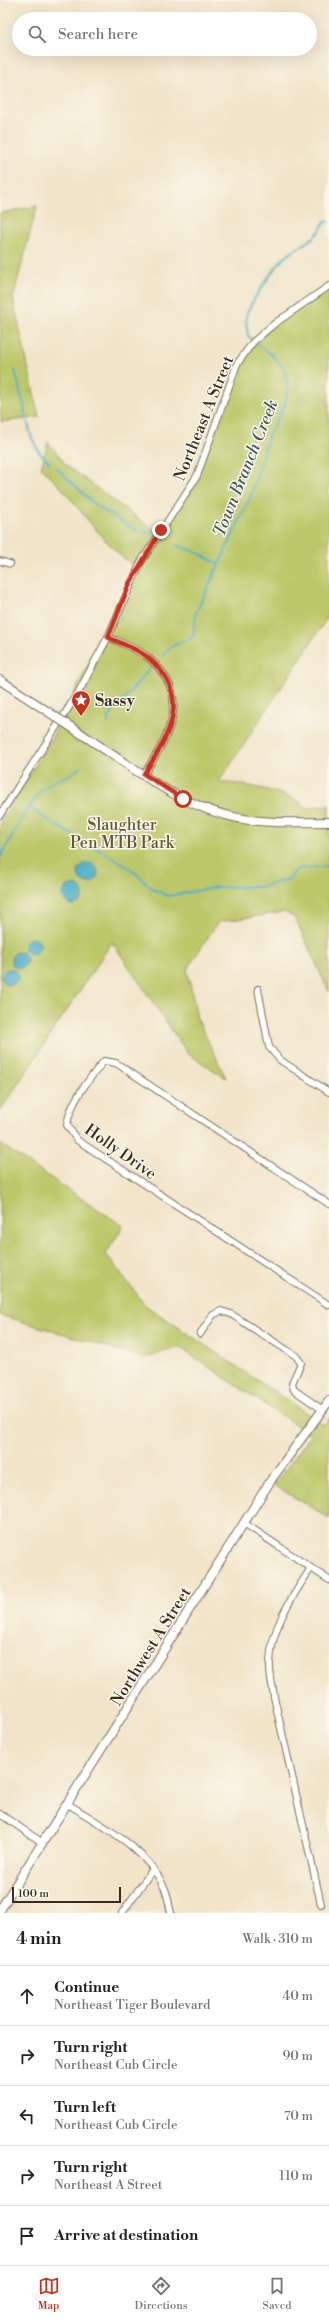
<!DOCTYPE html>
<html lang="en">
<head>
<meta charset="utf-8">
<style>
  body { margin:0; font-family:"Libre Bodoni",serif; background:#f2f2f2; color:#222 }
  .scale { position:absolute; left:12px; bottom:10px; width:109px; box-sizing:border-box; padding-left:4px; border:2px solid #3b2a1e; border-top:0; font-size:11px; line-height:14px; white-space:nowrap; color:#3b2a1e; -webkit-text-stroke:3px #fbf7ec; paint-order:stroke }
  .stop { position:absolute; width:12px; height:12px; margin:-9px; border:3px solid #c8321e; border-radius:50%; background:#fff }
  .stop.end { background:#c8321e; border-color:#fff; box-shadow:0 1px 4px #0008 }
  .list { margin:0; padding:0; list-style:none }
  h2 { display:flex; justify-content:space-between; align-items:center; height:52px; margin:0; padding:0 16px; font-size:17px }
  h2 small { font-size:13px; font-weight:400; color:#767676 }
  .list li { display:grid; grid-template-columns:26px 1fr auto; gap:12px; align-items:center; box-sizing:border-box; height:60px; padding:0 16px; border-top:1px solid #e0e0e0 }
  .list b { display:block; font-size:15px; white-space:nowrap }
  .list p { margin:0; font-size:13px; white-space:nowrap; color:#767676 }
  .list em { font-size:13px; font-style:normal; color:#767676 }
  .icon { flex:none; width:22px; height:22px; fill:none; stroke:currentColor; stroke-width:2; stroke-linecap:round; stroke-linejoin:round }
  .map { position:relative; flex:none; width:329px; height:1913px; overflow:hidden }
  .search { position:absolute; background:#fff; box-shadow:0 4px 16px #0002; left:12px; right:12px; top:12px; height:44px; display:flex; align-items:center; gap:10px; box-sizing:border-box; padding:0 14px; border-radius:22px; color:#767676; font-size:15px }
  .sheet { height:352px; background:#fff }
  nav { display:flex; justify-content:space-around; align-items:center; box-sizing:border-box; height:56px; border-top:1px solid #e0e0e0; background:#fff; font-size:11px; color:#767676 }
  nav a { display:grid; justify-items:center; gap:2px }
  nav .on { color:#c8321e }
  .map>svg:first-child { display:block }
</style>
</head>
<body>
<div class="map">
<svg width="329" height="1913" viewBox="0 0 329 1913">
  <rect width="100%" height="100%" fill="#fbf7ec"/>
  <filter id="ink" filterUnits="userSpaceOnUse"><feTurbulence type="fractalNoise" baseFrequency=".025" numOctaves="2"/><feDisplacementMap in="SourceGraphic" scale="8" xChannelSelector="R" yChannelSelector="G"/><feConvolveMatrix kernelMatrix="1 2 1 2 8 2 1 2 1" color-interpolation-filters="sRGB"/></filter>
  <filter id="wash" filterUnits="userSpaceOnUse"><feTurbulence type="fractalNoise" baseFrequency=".012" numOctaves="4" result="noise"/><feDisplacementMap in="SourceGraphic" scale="16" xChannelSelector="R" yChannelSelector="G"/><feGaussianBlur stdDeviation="0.9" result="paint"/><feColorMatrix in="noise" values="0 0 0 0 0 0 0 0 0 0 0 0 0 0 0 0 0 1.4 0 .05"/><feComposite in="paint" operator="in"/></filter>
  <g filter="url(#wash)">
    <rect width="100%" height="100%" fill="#f1e4c8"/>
    <path fill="#bcc769" stroke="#7c7844" d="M37 206 13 298 39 417 1 422 0 213Z
      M329 285V615L219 782C245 784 287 791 308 808L329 805V992L295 918 285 912 218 922 187 969 197 1018 226 1078 188 1054 112 942 0 1111V824L50 741 113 617 121 620 119 614 140 570C100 545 77 499 41 468L48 442 67 466 159 534 196 476 243 357 280 316Z
      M0 1144 123 1226 106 1254 145 1305 324 1425 329 1418V1518L274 1485 311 1435 179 1347 144 1358 0 1315Z"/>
    <path fill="#4aaec9" stroke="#426c74" d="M78 873a10 10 0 1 1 20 0a10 10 0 1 1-20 0Z
      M63 895a10 10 0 1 1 20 0a10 10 0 1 1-20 0Z
      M24 946a8 8 0 1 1 16 0a8 8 0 1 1-16 0Z
      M11 960a8 8 0 1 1 16 0a8 8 0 1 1-16 0Z
      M2 977a8 8 0 1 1 16 0a8 8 0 1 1-16 0Z"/>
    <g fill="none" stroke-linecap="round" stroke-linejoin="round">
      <path stroke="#4aaec9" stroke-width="2" d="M15 370 31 436 39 452 50 463
        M56 467 94 504 135 530 151 533
        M177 545 194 551 219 564
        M163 656 170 647 193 637 196 613 250 498 269 434 285 405 288 388 285 371 273 356 248 336C247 330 246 323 246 317 248 305 273 270 282 260 295 247 319 240 324 222L329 221
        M108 723V718L150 668
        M30 806 35 812 59 827 130 868 153 889 168 896 218 887H261L289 879 297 869 329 866
        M0 858C10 841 33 794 49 784 62 776 67 779 81 767"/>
    </g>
  </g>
  <g filter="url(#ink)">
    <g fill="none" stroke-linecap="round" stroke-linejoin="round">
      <defs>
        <path id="minor" d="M0 561 10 564
          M108 637C121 643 135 648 146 656 194 694 170 734 144 774
          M0 815 78 693 108 637 141 562 197 476 237 364 253 342 274 324 329 286
          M258 989 269 1047 280 1060 329 1092
          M329 1204 116 1063 104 1061C89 1079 70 1102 67 1125L77 1140 329 1305
          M200 1334 213 1315 221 1311 231 1314 296 1356 301 1363 292 1383 294 1390 323 1410
          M244 1523 329 1580
          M311 1568C292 1597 271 1627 270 1663 269 1674 273 1687 274 1697L321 1904
          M68 1804C104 1827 147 1848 165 1889 168 1897 169 1905 171 1913
          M0 1814 43 1843
          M122 1913 153 1869"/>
        <path id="tertiary" d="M0 680 41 707
          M83 735C131 766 180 807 238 818 267 824 299 822 329 822
          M0 1910 271 1480 329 1401"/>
      </defs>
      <use href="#minor" stroke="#7b6b5a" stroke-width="8"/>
      <use href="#tertiary" stroke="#7b6b5a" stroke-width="10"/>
      <use href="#minor" stroke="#fff" stroke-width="6"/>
      <use href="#tertiary" stroke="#fff" stroke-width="8"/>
      <defs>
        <path id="tertiary-bridge" d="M41 707 83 735"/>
      </defs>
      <use href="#tertiary-bridge" stroke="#7b6b5a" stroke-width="10" stroke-linecap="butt"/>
      <use href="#tertiary-bridge" stroke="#fff" stroke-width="8"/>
    </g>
  </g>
  <g fill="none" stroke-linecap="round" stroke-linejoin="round" filter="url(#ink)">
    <path stroke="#c8321e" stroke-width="5" d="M161 530 130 583 108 637C121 644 135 648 146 656 194 694 170 734 144 774L183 799"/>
  </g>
  <defs>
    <symbol id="sight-pin" viewBox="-11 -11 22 30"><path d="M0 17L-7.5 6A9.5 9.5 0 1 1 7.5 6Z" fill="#c8321e" stroke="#fbf7ec"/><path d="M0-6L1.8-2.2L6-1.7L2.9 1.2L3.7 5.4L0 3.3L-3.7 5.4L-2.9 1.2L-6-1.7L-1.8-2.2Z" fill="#fff"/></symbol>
  </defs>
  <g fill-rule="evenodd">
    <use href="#sight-pin" x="70" y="689" width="22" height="30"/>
  </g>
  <g text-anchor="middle" stroke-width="3" stroke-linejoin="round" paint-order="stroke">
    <g font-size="16" fill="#3b2a1e" stroke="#fbf7ec">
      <text transform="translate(203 418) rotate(-68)" y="6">Northeast A Street</text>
      <text transform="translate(121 1151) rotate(35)" y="6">Holly Drive</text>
      <text transform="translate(150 1646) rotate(-58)" y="6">Northwest A Street</text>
    </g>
    <g font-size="16" font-weight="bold" fill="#3b2a1e" stroke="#fbf7ec" text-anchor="start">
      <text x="95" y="706">Sassy</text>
    </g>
    <g font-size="16" fill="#625934" stroke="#fbf7ec">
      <text x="122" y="830">Slaughter<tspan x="122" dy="18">Pen MTB Park</tspan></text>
    </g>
    <g font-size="17" font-style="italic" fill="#40585a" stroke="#fbf7ec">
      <text transform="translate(245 468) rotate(-68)" y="6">Town Branch Creek</text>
    </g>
  </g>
</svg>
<div class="scale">100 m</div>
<div class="stop" style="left:183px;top:799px"></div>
<div class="stop end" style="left:161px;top:530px"></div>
<div class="search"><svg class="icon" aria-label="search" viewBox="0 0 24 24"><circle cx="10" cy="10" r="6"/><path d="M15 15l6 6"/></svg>Search here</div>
</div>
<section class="sheet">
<h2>4 min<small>Walk · 310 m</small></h2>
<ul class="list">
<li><svg class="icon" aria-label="ahead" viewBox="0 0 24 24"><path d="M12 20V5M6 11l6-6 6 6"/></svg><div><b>Continue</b><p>Northeast Tiger Boulevard</p></div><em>40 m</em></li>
<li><svg class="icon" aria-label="right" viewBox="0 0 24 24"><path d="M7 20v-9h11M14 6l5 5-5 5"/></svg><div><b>Turn right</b><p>Northeast Cub Circle</p></div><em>90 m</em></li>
<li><svg class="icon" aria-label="left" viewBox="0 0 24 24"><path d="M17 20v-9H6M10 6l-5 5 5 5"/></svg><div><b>Turn left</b><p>Northeast Cub Circle</p></div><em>70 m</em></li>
<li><svg class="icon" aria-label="right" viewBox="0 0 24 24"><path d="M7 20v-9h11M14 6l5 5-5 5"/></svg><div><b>Turn right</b><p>Northeast A Street</p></div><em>110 m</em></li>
<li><svg class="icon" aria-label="arrive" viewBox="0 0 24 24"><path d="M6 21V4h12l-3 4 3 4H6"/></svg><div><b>Arrive at destination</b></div></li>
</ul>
</section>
<nav>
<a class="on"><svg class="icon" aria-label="map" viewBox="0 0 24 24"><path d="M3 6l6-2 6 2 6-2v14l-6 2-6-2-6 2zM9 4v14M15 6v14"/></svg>Map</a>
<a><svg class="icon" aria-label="directions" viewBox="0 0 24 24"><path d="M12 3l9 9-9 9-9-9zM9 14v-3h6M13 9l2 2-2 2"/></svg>Directions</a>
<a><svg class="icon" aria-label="saved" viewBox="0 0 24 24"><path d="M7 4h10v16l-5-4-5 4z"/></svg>Saved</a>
</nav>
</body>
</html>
